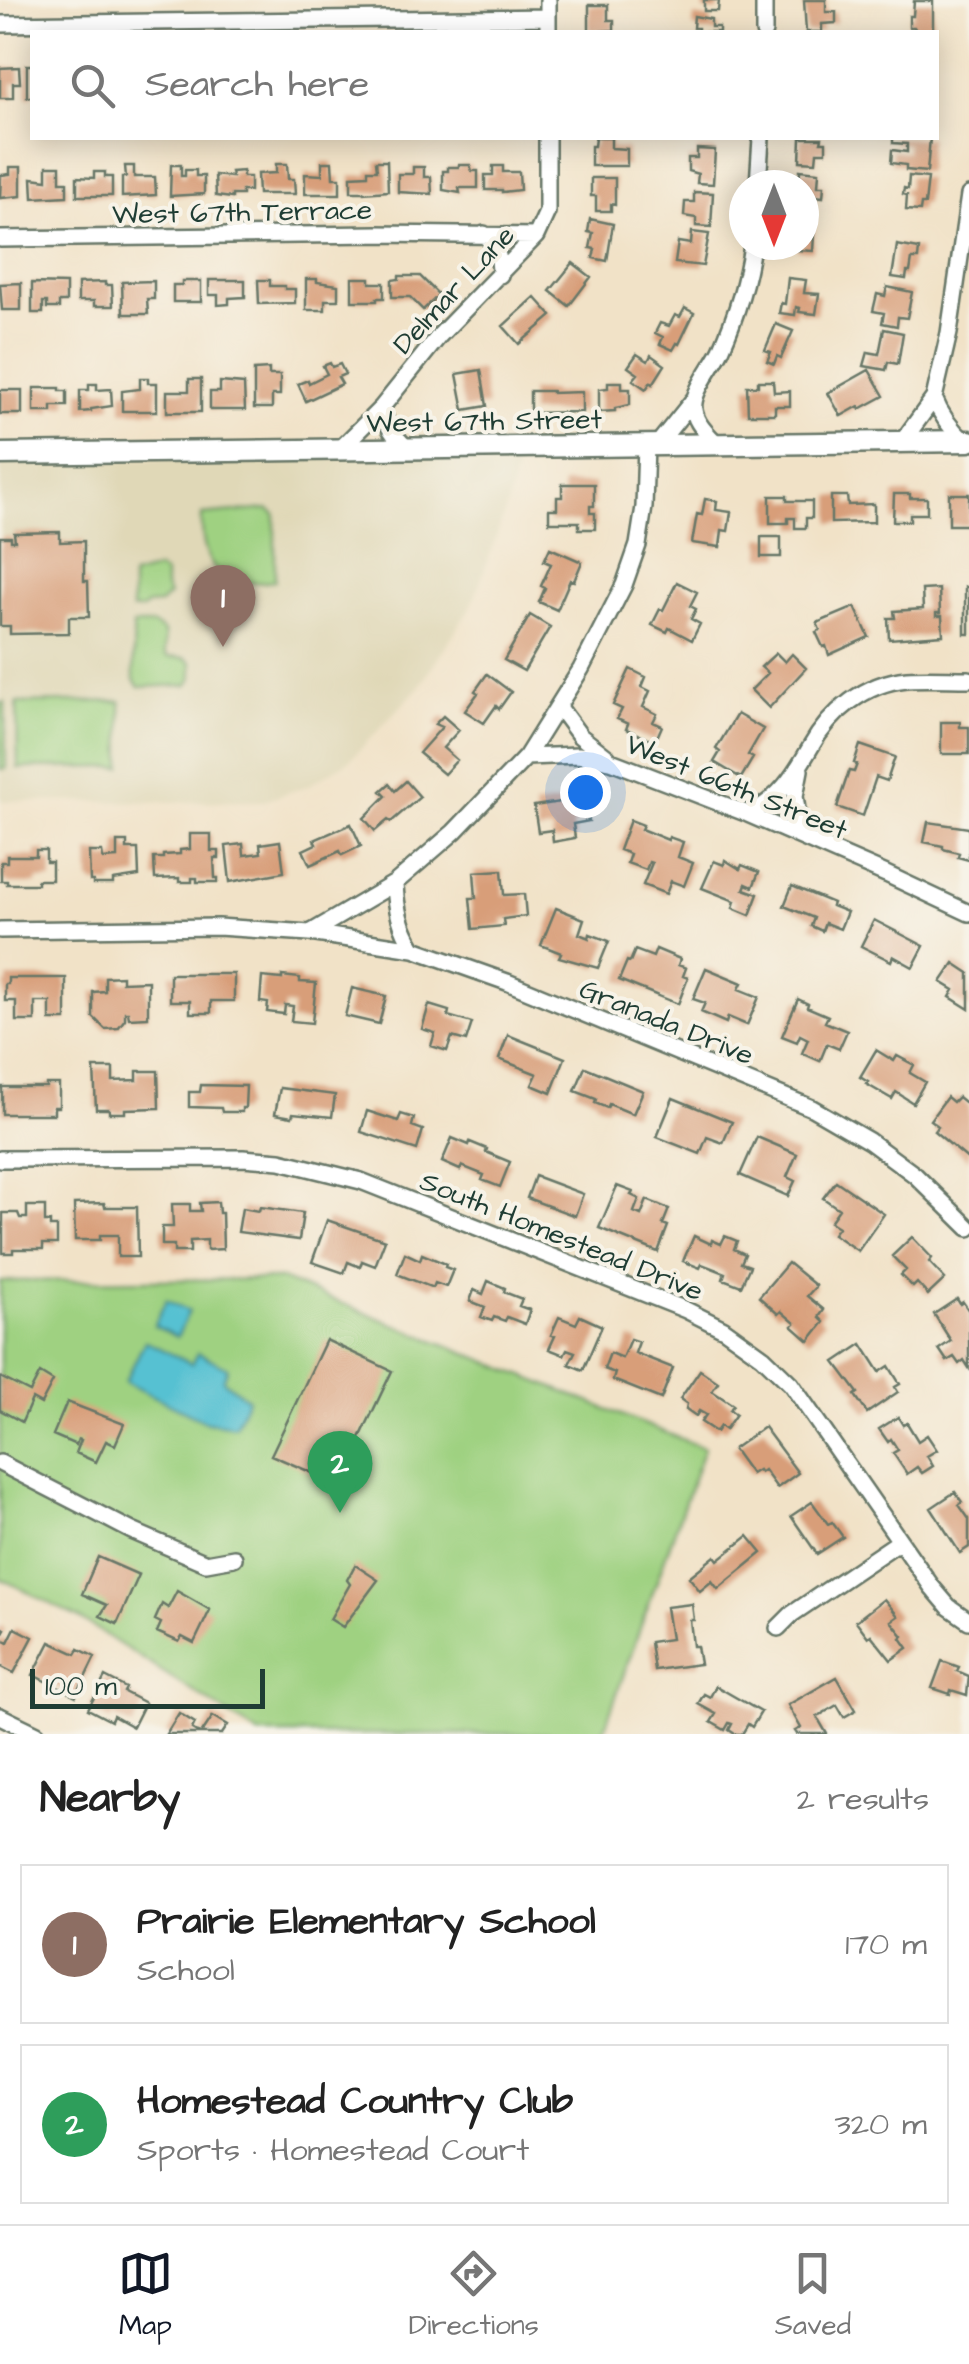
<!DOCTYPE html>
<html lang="en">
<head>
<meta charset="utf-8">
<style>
  body { margin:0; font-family:"Architects Daughter",sans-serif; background:#f6f6f6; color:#222 }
  .compass { position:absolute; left:729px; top:170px; width:90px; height:90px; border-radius:50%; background:#fff; box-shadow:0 5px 25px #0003; rotate:180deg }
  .scale { position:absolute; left:30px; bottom:25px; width:235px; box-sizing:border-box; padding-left:10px; border:5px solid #1f3d34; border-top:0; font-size:28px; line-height:35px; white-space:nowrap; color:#1f3d34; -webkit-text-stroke:8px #f7f3e8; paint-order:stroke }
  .you { position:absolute; left:585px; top:792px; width:35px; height:35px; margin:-25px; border:8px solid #fff; border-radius:50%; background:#1a73e8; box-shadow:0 0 0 15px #1a73e833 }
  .badge { display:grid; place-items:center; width:65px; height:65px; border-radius:50%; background:#111827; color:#fff; font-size:32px; font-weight:700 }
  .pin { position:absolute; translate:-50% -82px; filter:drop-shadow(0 2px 5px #0008) }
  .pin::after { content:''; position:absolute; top:52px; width:35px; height:30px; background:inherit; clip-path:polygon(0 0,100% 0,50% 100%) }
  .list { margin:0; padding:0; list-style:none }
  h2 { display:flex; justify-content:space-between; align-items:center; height:130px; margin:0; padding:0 40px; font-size:42px }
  h2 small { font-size:32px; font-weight:400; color:#767676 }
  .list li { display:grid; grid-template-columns:65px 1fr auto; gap:30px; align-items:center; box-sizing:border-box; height:160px; margin:0 20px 20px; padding:0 20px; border:2px solid #e0e0e0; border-radius:0px }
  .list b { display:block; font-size:38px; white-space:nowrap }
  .list p { margin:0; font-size:32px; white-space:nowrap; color:#767676 }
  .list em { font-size:32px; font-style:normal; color:#767676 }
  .icon { flex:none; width:55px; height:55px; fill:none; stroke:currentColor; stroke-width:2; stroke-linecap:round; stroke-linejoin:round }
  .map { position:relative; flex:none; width:969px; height:1734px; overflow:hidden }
  .search { position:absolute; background:#fff; box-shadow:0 5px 25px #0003; left:30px; right:30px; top:30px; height:110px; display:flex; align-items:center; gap:25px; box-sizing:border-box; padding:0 35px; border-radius:0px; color:#767676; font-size:38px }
  .sheet { height:490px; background:#fff }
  nav { display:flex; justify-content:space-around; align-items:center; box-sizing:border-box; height:140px; border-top:2px solid #e0e0e0; background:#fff; font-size:28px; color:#767676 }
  nav a { display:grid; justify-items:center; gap:5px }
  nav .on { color:#111827 }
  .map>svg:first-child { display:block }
</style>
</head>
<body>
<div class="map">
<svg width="969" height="1734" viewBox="0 0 969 1734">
  <rect width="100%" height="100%" fill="#f7f3e8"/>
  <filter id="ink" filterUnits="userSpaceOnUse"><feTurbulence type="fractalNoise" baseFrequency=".01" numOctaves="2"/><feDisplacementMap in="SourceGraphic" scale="20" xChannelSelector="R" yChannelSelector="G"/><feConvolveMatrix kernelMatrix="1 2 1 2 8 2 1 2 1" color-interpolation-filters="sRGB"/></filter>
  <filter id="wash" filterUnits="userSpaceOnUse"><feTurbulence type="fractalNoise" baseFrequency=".0048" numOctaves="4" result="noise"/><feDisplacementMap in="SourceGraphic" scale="40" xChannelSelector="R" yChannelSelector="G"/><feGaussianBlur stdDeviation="2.25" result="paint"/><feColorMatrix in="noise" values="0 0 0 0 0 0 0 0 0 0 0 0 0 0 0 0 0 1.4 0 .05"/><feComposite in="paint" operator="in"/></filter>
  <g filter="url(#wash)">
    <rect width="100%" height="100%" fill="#f1e2c7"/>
    <path fill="#e0d8b7" d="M519 453 507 506 471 607 419 687 349 761 307 786 264 801 169 802 0 801V461Z"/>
    <path fill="#9fd181" stroke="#5f875a" stroke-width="2.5" d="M268 509 275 514V581C222 589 200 570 202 515Z
      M157 569 165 574V587L169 595 160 604 147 605 143 609 132 610V576Z
      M133 625H154L164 632 165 654 168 657 185 658 192 663V678L188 685 139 687 134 680Z
      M121 701 122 767 18 768 17 703Z
      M5 702 6 769H0V703Z
      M281 1279 704 1448 604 1730 598 1734H259L79 1618 0 1578V1281Z"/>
    <path fill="#57c1d2" stroke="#3b7f83" stroke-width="2.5" d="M166 1300 189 1311 177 1337 154 1326Z
      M145 1341 192 1364 198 1353 228 1368 223 1380 248 1399 235 1426 207 1422 125 1382Z"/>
    <g id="blocks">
      <path fill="#d89e79" d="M704 0H719L718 11H704Z
        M804 0H826V12H836V23L822 24V32H806Z
        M914 1H933V32H917L914 27H909V16H913Z
        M589 5H608V20H614V30L589 32Z
        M694 16 711 19V27H719V32H698V28H693Z
        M27 65H32V97H27Z
        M19 67 20 83H13V98H0V68Z
        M595 138H611V148L627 149V166H591V146H594Z
        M801 138H822L821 142H826V152H817L816 162 800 161Z
        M893 138H930L927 172 906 170V165L891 163 892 150 907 152V144L893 143Z
        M697 149 715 150 713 184 697 183 698 174 688 171V158H697Z
        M376 161H387L388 191 364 193V192H351V176L368 175V170H377Z
        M322 162H332L333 178H340V194H305V174L322 175Z
        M276 164H287L288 179H294L295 194H258L257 174 276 173Z
        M171 165H181V176H185V170H196V176H204V194L170 196Z
        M459 165H470L472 171H478V188H459L460 193 443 190V171H448V167H459Z
        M47 166H60V182H67V196L33 198 32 178 47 180Z
        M125 166H134V177H155L156 195 122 197V177H126Z
        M493 166H503V172H519L520 190 502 192V190H485V175H493Z
        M10 167H21V196L0 198 1 175 10 174Z
        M413 167H424V177H431L432 194 398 192V174H413Z
        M800 170 819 172 818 186H824L823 197 814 196 813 206H804V185H799Z
        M243 171V177H250V191H242V195H232V198L216 196 215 175 232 177 231 172Z
        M94 172H105V177H112V196H77V177L94 178Z
        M909 176 928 178 925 204H921L920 211 906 210 907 195 903 194 904 188 908 189Z
        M591 178H615V205L611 204V211H596V196H591Z
        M694 192 713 193 711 227 696 226V218L684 216 685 202H694Z
        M804 217 815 218 813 251 797 250V245H804Z
        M590 219 613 224 607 261 593 258 595 249 590 248 593 233 588 232Z
        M692 232 709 234 703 266 675 263 678 242 691 244Z
        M897 245 919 249 918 259H912L910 272H907L906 279 892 277Z
        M573 263 591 277 569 306 550 291Z
        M399 276H420L439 295 423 310 410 297H392V280L399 279Z
        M352 278H370V283H384V298H377V301H352Z
        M788 278 806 280 804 293 819 294 816 314 799 312 800 308 796 307 795 315 779 313 781 303 785 304Z
        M306 279H317V282L338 285V300H325V310H306Z
        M209 280H245V297L229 298V304L218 305V295H209Z
        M258 280H270V286H285V289H295V303L259 304Z
        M154 281V299H147L148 314H123L122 282Z
        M182 281H201V302H173V285H182Z
        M105 282V285H112L113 306H94V301H78V283Z
        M21 283V310H2L0 284Z
        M32 283 66 284V302H59V308H47V302H43V313H32Z
        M887 287 912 292 907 318 898 317 897 326 882 323 884 313 873 311 877 294 885 296Z
        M535 297 552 316 519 344 503 326Z
        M685 308 694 313 679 344 677 343 673 350 660 344 663 337 655 333 660 323 669 326 675 315 680 317Z
        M776 324 793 331 781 358 777 356 774 364 767 361 771 352 765 350Z
        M884 329 903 333 898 364 888 362 886 370 864 366 868 352 879 354Z
        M637 354 648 361 651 355 665 365 653 384 651 382 646 389 633 380 638 374 628 367Z
        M330 363 332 367 340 364 345 374 338 377 342 384 306 401 298 384 308 380 309 383 327 374 323 366Z
        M269 369V375H280V395H272V408H254V370Z
        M481 370 487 406 464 410 457 374Z
        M869 370 884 396 860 409 859 406 841 416 828 393Z
        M140 378H148V383H157V411H122V391L140 389Z
        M189 379H201V412H167V391H189Z
        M758 381H773L774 392 790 391V406H775V414H748L747 386H758Z
        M220 382 244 384 245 410H210V392H220Z
        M608 382H622V389H630V405L615 408V411L599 412V389L608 388Z
        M89 384H97V390L111 389 112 406 91 409V411L80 412V390H89Z
        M34 388H60V391H67V406H52V412H34Z
        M0 390H22V414H0Z
        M530 391H552V393L582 392V412L530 413Z
        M562 484H594V506H590V513H595V529H579V522H549V509H557V497H562Z
        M894 494H910V498H927V514H910V521H893Z
        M949 494H969V525H949Z
        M770 496H787V501H812V518H806V528H795V518H788V523H770Z
        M831 496H847L848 505 874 504V522L831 523Z
        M705 499 717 501 716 510 731 512 728 531 722 530 720 547 692 543 697 514 702 515Z
        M60 532V542L84 541V581H88L89 617H69V633L10 634V626H0V537H11V541H15L14 533Z
        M761 537H781V557H761Z
        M550 548 582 562 574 581 570 580 557 610 539 602 545 588 541 586 551 564 544 561Z
        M677 582 697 592 690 606 696 609 691 619 700 624 692 640 669 628 667 632 652 625 660 609 663 610Z
        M965 587H969V634H965Z
        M939 589 940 613H936V616H942L943 635 889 639 888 618H895L894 611 923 609 922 590Z
        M855 607 869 637 829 655 826 646 823 647 816 632 820 630 817 623Z
        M530 615 550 627 524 671 504 660Z
        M776 653 785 662 792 654 806 668 769 708 751 690 768 673 761 667Z
        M630 669 646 677 642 687 650 691 643 707 657 714 653 722 662 726 655 742 626 729 628 724 617 719 622 709 613 705Z
        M487 674 511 692 499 709 496 706 484 723 465 711 478 693 475 691Z
        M737 714 763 729 748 755 753 758 741 778 714 762 720 752 716 749Z
        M443 716 459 730 443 748 457 760 444 774 419 753 442 727 435 724Z
        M941 722H960V727H969V754H941Z
        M860 745 895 757 887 781 876 777 863 816 837 807 849 771 854 772 857 764 854 763Z
        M406 781 420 797 391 822 388 820 375 831 364 818 386 796 381 791 389 784 395 791Z
        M586 798 589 821 573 824 575 838 553 842 552 830 538 832 534 806Z
        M630 820 643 825 641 829 668 840 669 837 683 842 678 857 693 863 684 886 671 881 666 894 643 885 652 863 649 862 646 870 627 863 630 854 619 850Z
        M928 822 969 828V860L958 857 959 853 943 849V846L924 842Z
        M351 824 361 846 342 855 340 851 310 865 303 850 316 844 314 840Z
        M190 834H211V851H219V858H214L215 878H218V882H197V878H192V882H179V878L155 879 154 858H163V855L180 854V850L190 849Z
        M280 841 284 872 230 882 226 846 243 844 244 855 261 853 260 844Z
        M117 842H127V849H138L139 876 113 880V884H93V881H90L89 852H102L103 859 117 858Z
        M36 850H46V862H52V880H37V884H7V881H1V862H7V856H36Z
        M725 860 740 869 742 865 759 872 753 887 746 884 744 889 758 894 750 915 733 908 735 901 702 888 714 861 724 865Z
        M502 870 504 895 524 894 526 916 503 919 504 926 473 929 470 898H476L474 872Z
        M792 886 833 903 832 906 847 912 840 929 825 923 822 931 811 926 814 918 784 906Z
        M556 908 584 919 579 934 589 938 590 934 609 941 598 968 559 957 561 953 541 945Z
        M874 920 924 946 913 967 893 956 891 961 861 946Z
        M656 949 680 959 678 965 686 968 683 976 688 978 678 1004 619 980 627 961 630 962 635 950 653 957Z
        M954 963 969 973V1009L950 997 954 990 941 982Z
        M706 968 742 983 739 989 759 997 747 1025 728 1017 726 1023 701 1012 705 1003 693 999Z
        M170 974H234V1001H211V1013H190V1001H170Z
        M122 976V982L148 981V1017L129 1018 128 1012H125V1019L118 1028 105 1029 93 1017V992L105 991V977Z
        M282 976 300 978V982L316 983 312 1023 291 1021 293 1006 285 1005 284 1014 267 1012 268 1003 260 1002 262 977 282 979Z
        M8 978H66V1020H50V1002H35V1021H16V1001H5V984H8Z
        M352 988 386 996 379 1024 345 1016Z
        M798 999 808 1004 807 1007 828 1016 825 1022 847 1031 839 1049 827 1044 820 1061 802 1053 808 1039 800 1035 797 1042 782 1036Z
        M429 1005 449 1011 448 1016 472 1023 466 1041 452 1037 447 1051 431 1046 435 1033 422 1029Z
        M508 1035 565 1058 551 1093 532 1085 537 1074 499 1059Z
        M876 1050 894 1061 897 1056 914 1065 910 1073 925 1082 913 1103 896 1092 892 1099 866 1084 868 1082 860 1077Z
        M585 1067 643 1091 633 1114 609 1104 607 1108 595 1103 596 1099 575 1091Z
        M94 1068H113V1081L137 1080V1071H158L159 1108 125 1109V1113H109V1109H96Z
        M46 1084H59V1107H54V1114H2V1087H46Z
        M201 1085 246 1086 245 1108H242V1112H222L221 1108 189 1107V1092H200Z
        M280 1088 335 1095 332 1117 293 1113 292 1117 275 1114Z
        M947 1097 953 1102 958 1097 969 1106V1160L934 1131 938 1126 930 1120Z
        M673 1098 732 1122 723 1143 707 1137 700 1154 657 1137Z
        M367 1111 398 1121 401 1114 414 1118 412 1126 423 1130 417 1150 361 1132Z
        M757 1137 797 1154 787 1177 795 1181 788 1196 740 1175Z
        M452 1138 469 1145 470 1142 487 1149 486 1152 510 1162 500 1187 482 1180 484 1175 462 1166 460 1170 442 1162Z
        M535 1176 583 1194 575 1216 527 1198Z
        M836 1181 884 1214 858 1251 833 1234 838 1227 830 1222 839 1209 823 1198Z
        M617 1186 633 1192 631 1195 639 1199 634 1212 641 1215 647 1200 669 1209 663 1224 668 1226 658 1252 599 1228Z
        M218 1202 219 1213H222L223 1249 207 1250V1240L190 1241V1252H174V1245H162V1227H173L172 1204H190V1211H201L200 1203Z
        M104 1203 105 1207H137L138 1257H118V1235H100V1240H75L74 1204Z
        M27 1206H45V1222H50V1227H57V1244H43V1249H13V1253H3V1213H18L20 1218H27Z
        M260 1207 303 1213 299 1240 238 1232 242 1208 259 1211Z
        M327 1220 385 1240 375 1266 362 1261 360 1267 348 1262 344 1273 312 1262Z
        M694 1236 711 1244 712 1240 721 1244 725 1236 737 1241 734 1249 745 1254 741 1263 750 1266 741 1286 723 1279 725 1273 702 1264 700 1268 683 1261Z
        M912 1237 932 1258 929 1262 945 1279 928 1295 917 1283 913 1287 901 1275 906 1270 892 1256Z
        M405 1253 420 1260 422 1254 446 1264 445 1267 453 1270 446 1287 435 1283 433 1288 397 1274Z
        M788 1263 816 1286 807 1296 824 1310 819 1317 824 1322 809 1341 792 1326 795 1323 781 1311 778 1314 759 1297Z
        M488 1281 505 1288 504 1292 522 1299 519 1306 530 1310 525 1324 507 1317 505 1321 494 1317 492 1321 481 1317 485 1307 470 1301 474 1290 483 1294Z
        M957 1299 960 1304 963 1302 969 1311V1368L964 1360 959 1364 954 1357 947 1361 939 1349 951 1341 934 1314Z
        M580 1316 602 1326 583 1370 569 1364 575 1352 567 1349 564 1355 549 1349 555 1336 551 1335 559 1317 576 1324Z
        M630 1339 639 1342 635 1353 673 1368 661 1399 613 1380 615 1373 604 1369 610 1353 622 1358Z
        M326 1340 392 1371 338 1484 271 1455Z
        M862 1344 880 1372 889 1366 900 1384 895 1387 898 1392 867 1413 855 1395 858 1393 835 1362Z
        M700 1370 718 1382 712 1391 733 1405 730 1410 736 1414 725 1430 720 1426 716 1432 701 1422 706 1415 699 1411 696 1416 686 1409 687 1404 680 1399Z
        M40 1373 53 1381 41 1404 32 1399 22 1422 0 1410V1377L30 1392Z
        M67 1402 124 1424 115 1445 106 1441 96 1462 76 1453 81 1440 78 1439 76 1445 53 1435Z
        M898 1417 903 1425 907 1423 918 1441 927 1435 937 1450 927 1456 933 1466 922 1473 917 1467 907 1474 893 1453 898 1450 891 1439 888 1442 879 1429Z
        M764 1427 798 1473 777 1488 764 1470 760 1473 758 1470 751 1474 733 1449Z
        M955 1492 962 1502 959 1505 969 1519V1547L960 1553 931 1508Z
        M812 1502 828 1524 832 1522 843 1537 817 1554 791 1516Z
        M748 1536 762 1553 718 1589 712 1581 700 1591 689 1577 715 1556 718 1560Z
        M98 1557 139 1575 117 1624 100 1616 107 1605 82 1594Z
        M355 1565 378 1580 343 1627 330 1619 350 1584 347 1580Z
        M177 1591 210 1610 194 1643 182 1637 179 1642 157 1632 161 1623 155 1620 162 1604 168 1608Z
        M884 1599 898 1616 891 1621 903 1636 901 1638 908 1648 891 1660 871 1635 868 1637 856 1621Z
        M692 1604 694 1620H690L693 1646H697L700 1664 654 1670 650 1642 671 1639 666 1607Z
        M0 1626 5 1629 0 1638 8 1642 15 1628 33 1637 14 1673 0 1666Z
        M50 1642 76 1654 79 1649 95 1657 76 1696 33 1675Z
        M942 1661 959 1667 957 1671 969 1676 967 1695 951 1690 950 1694 932 1688Z
        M105 1677 126 1688 124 1692 145 1703 133 1727 113 1716 111 1721 88 1709Z
        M837 1677 856 1710 844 1717 837 1705 817 1717 827 1734H797L795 1731 801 1728 788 1705Z
        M716 1686 761 1712 752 1727 748 1724 742 1734H735L729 1730 732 1724 729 1723 725 1730 711 1722 716 1714 698 1704 704 1694 710 1697Z
        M179 1713 195 1723 192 1729 200 1734H166Z
        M213 1716 228 1725 222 1734H201Z"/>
    </g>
  </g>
  <g filter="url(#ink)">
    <use href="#blocks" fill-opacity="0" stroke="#687767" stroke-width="2.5"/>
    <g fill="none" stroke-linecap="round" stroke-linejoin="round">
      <defs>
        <path id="minor" d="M0 24 548 17
          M548 32V0
          M764 32V0
          M758 185 761 138
          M484 234C497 246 500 257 500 275
          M0 239 377 234 536 236
          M934 398C941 416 950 428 964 441
          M382 407C386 426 393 435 407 448
          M902 442 934 398 949 333 969 195
          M717 444C705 432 689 417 695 398 699 383 714 364 721 350 736 316 747 281 752 245
          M657 445 694 399
          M340 449 382 407 439 336 536 236 547 212V138
          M558 706 580 736 608 758
          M526 757 578 755 611 761 748 814 886 874 969 913
          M800 770 795 796 801 837
          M748 814C779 800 794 776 810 748 830 712 865 683 907 679 927 678 949 679 969 679
          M395 883C396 909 400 927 414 949
          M0 930 218 927 310 933 414 949 507 982 812 1108 869 1141 915 1175 969 1228
          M310 933 395 883 454 832 526 757 581 669 624 585 638 545 644 507 646 445
          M0 1159 243 1158 280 1161 361 1181 686 1310 724 1329 763 1357 791 1384 932 1587 949 1607 969 1621
          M0 1463 132 1531 206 1563 234 1558
          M778 1628 792 1614 900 1541
          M0 1716 37 1734"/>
        <path id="tertiary" d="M0 454 969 441"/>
      </defs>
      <use href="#minor" stroke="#687767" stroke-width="20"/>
      <use href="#tertiary" stroke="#687767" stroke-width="25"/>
      <use href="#minor" stroke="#fff" stroke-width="15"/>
      <use href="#tertiary" stroke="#fff" stroke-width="20"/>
    </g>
  </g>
  <g text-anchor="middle" stroke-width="8" stroke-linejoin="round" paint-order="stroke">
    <g font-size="28" fill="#1f3d34" stroke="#f7f3e8">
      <text transform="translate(242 211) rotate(-1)" y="10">West 67th Terrace</text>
      <text transform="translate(453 289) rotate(-47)" y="10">Delmar Lane</text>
      <text transform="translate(484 420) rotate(-1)" y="10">West 67th Street</text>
      <text transform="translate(737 786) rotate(22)" y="10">West 66th Street</text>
      <text transform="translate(667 1021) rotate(22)" y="10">Granada Drive</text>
      <text transform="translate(562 1235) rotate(22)" y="10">South Homestead Drive</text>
    </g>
  </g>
</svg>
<svg class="compass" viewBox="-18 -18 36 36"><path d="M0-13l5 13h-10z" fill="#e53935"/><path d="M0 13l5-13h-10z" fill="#767676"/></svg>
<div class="scale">100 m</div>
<div class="you"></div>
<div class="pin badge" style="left:223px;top:647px;background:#8d6e63">1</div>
<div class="pin badge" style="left:340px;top:1513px;background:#2e9e5b">2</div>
<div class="search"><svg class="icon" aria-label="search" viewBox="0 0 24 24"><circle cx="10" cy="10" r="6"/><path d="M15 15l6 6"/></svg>Search here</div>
</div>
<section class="sheet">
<h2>Nearby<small>2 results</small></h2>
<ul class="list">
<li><span class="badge" style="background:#8d6e63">1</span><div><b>Prairie Elementary School</b><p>School</p></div><em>170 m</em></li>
<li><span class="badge" style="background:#2e9e5b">2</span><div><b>Homestead Country Club</b><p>Sports · Homestead Court</p></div><em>320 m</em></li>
</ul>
</section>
<nav>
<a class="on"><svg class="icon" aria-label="map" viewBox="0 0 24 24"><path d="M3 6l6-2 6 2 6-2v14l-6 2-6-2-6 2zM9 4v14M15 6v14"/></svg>Map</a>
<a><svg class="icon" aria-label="directions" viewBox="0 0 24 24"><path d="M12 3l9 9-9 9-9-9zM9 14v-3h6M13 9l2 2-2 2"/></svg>Directions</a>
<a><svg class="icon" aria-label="saved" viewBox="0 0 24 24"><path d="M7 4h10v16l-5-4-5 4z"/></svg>Saved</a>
</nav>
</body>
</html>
